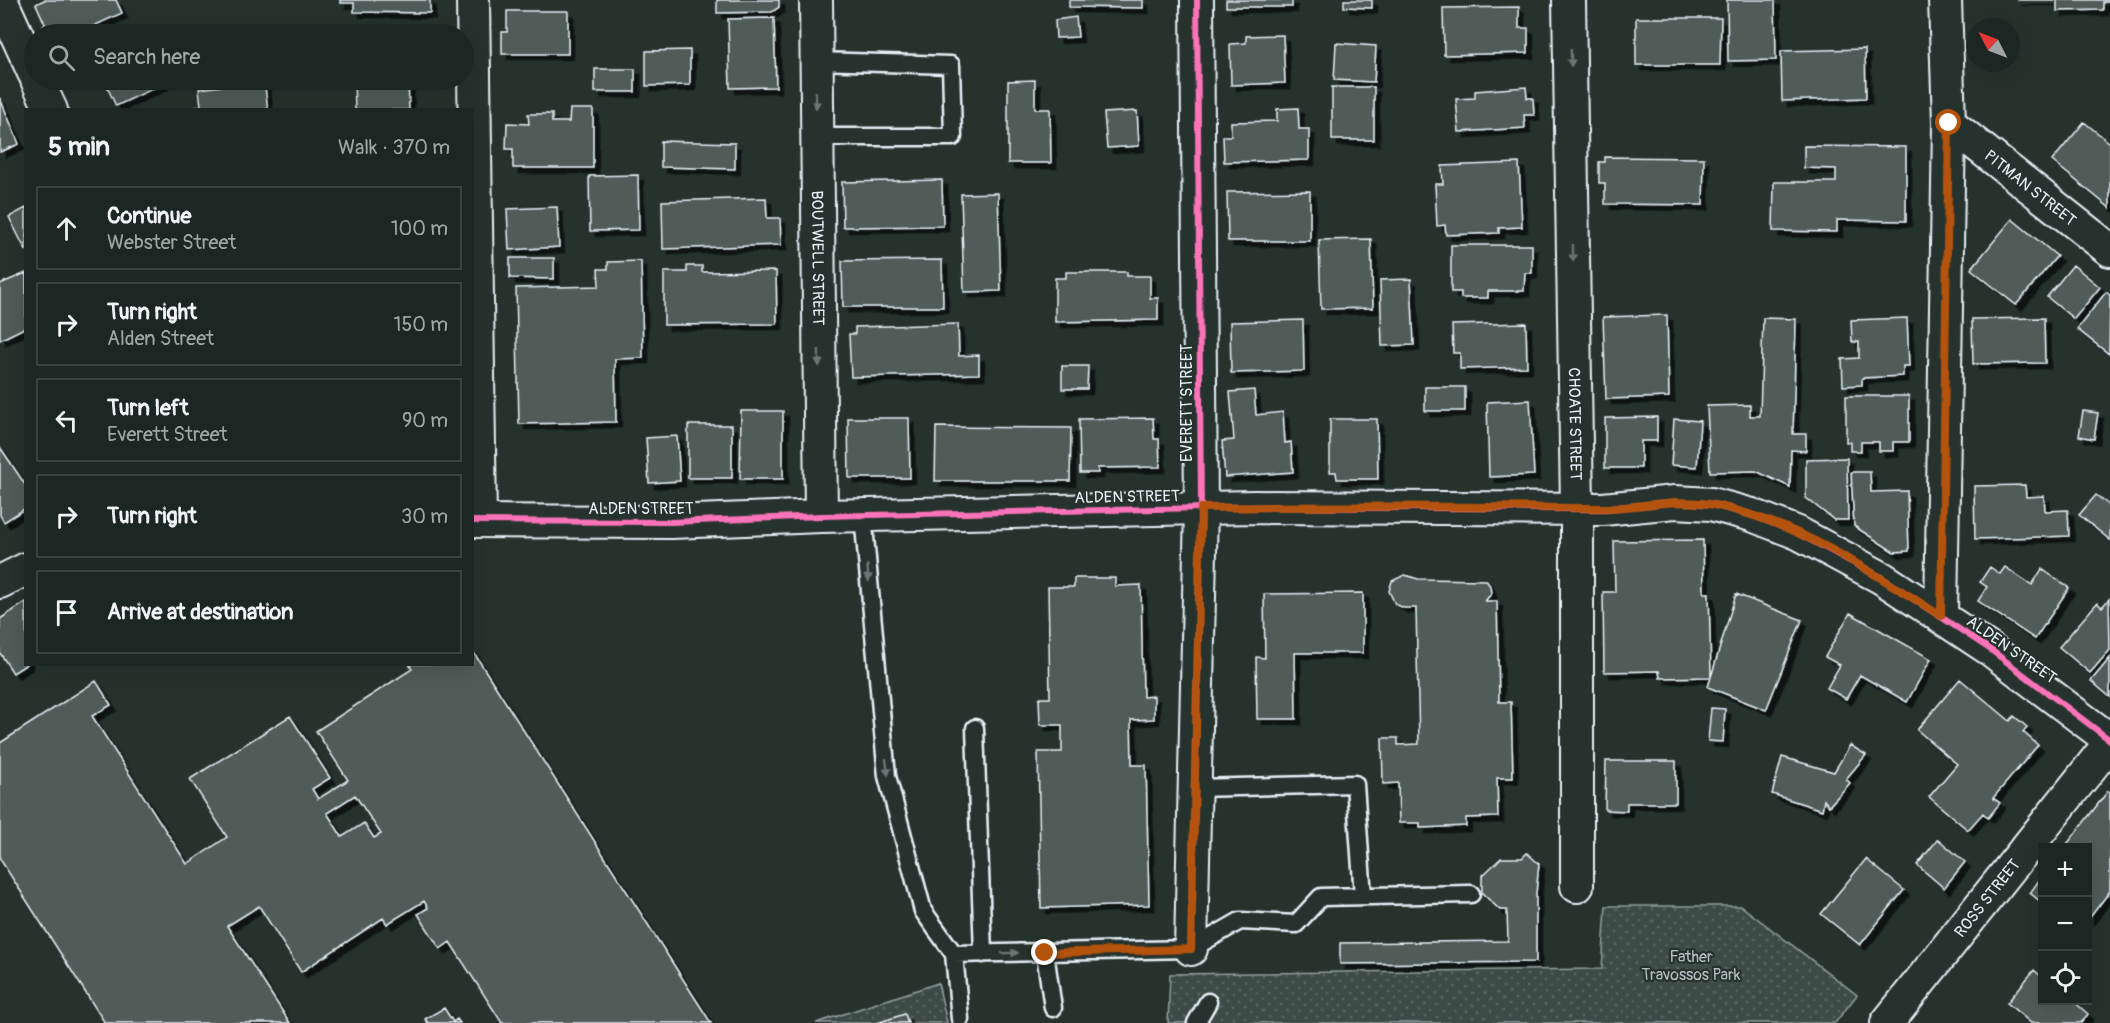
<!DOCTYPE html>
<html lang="en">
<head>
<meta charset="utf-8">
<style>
  body { margin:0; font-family:Pangolin,sans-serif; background:#29322f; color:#f1f3f6 }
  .controls { position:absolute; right:18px; bottom:18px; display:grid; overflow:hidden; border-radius:0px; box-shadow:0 6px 24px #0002 }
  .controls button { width:54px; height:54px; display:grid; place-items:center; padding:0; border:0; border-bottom:2px solid #3a4340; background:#1c2622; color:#f1f3f6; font:30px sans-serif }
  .compass { position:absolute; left:1966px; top:18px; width:54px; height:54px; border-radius:50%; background:#1c2622; box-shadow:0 6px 24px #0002; rotate:312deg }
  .stop { position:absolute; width:18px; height:18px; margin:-14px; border:4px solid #b45309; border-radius:50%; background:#fff }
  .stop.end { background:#b45309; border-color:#fff; box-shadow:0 2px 6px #0008 }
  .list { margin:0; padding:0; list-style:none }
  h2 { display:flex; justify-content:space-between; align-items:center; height:78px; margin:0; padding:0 24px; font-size:26px }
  h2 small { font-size:20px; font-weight:400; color:#a0a5a5 }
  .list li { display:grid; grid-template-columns:39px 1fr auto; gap:18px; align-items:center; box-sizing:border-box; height:84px; margin:0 12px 12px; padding:0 12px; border:2px solid #3a4340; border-radius:0px }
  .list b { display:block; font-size:22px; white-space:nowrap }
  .list p { margin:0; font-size:20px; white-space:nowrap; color:#a0a5a5 }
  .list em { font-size:20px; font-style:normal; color:#a0a5a5 }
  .icon { flex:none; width:33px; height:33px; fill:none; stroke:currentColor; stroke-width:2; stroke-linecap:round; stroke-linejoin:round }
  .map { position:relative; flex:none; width:2110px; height:1023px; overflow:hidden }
  .search { position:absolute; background:#1c2622; box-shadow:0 6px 24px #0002; left:24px; top:24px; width:450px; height:66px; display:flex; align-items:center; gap:15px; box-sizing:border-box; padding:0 21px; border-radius:33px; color:#a0a5a5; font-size:22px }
  .panel { position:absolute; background:#1c2622; box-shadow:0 6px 24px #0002; left:24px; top:108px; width:450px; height:558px; border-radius:0px }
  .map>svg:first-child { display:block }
</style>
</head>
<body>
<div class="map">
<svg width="2110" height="1023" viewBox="0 0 2110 1023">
  <defs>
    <pattern id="park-dots" width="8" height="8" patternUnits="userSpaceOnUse" patternTransform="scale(1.5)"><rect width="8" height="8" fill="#3e4b47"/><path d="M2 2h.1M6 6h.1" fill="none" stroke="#5a6562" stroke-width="1.8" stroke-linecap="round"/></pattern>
    <filter id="shadow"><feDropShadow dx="5.5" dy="5.5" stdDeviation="0" flood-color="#0009"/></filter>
  </defs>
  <rect width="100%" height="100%" fill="#26332d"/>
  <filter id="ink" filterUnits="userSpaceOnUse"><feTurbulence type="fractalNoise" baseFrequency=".0167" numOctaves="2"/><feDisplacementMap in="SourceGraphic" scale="12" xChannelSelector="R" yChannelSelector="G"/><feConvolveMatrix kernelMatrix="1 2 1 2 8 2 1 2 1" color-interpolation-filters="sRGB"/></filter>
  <g filter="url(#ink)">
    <path fill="url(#park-dots)" stroke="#939ea0" stroke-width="1.5" d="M1606 906H1741L1857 995 1835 1023H1168L1170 974 1602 969Z
      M938 983 947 1023H816Z"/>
    <path fill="#505c59" stroke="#e8f1f8" stroke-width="1.5" fill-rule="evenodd" filter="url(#shadow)" d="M44 0H116L122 13 76 34H45L42 28 45 24 36 4Z
      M340 0H430V13L354 12V3H340Z
      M717 0H779V7L772 12 717 13Z
      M1069 0H1143V8L1069 7Z
      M1226 0H1292V7H1226Z
      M1344 0H1372V8L1344 7Z
      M1727 0H1775L1776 60 1728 61Z
      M2016 0H2110V2H2103V10L2057 11V0Z
      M1519 7V28H1528V53L1444 55 1443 8Z
      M507 11H568V54H502V32H507Z
      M1076 17 1078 37 1056 38 1055 20Z
      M774 18 776 87 730 88 728 19Z
      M1636 18H1721L1720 65H1636Z
      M253 24 258 34H229Z
      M1283 35 1285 83 1231 85 1230 44 1246 43V36Z
      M1336 43 1376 46 1374 82 1334 80Z
      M1865 49 1866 98 1782 101 1781 51Z
      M690 50V85L646 86V51Z
      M595 69H635V92H595Z
      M104 80H161L163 84 116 106Z
      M221 80H264L268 110H183L201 106 199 89 222 86Z
      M354 80H408L409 110H355Z
      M1035 80V109H1050L1051 163H1008V81Z
      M1332 87H1374V140H1332Z
      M1526 87 1527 98H1533L1534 115H1524L1525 128 1459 132 1456 99 1475 98V91Z
      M0 98 19 144 0 152Z
      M1298 108 1299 129H1309V160L1224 162 1223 136H1231V122L1277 121V109Z
      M570 109H593V168H513V149H506L507 123 529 124 528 114H552V122H569Z
      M1137 111 1139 146 1107 148 1104 113Z
      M2084 122 2110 143V208L2052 161Z
      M661 141 735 143V169L661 167Z
      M1804 146 1906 147V221L1837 220V232L1773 231 1774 182H1836V169L1804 168Z
      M1605 157 1704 158 1703 205 1605 204V183H1599V162H1605Z
      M1519 163 1522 227 1499 228V233L1446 235 1445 225 1437 226 1435 184H1443L1442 166Z
      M638 175 639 230 590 231 589 176Z
      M942 180 943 226 843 227 842 182Z
      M1310 191V241H1228L1227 192Z
      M998 193 1001 291 964 292 961 194Z
      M766 198 767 218H780L781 245 663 249 662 201Z
      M557 207 559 247 509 250 507 209Z
      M26 208V251L9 217Z
      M2012 219 2057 256 2016 305 1971 269Z
      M1371 239 1373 308 1321 309 1319 240Z
      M1451 245H1532V273H1525L1524 291H1488V298H1461V292H1451Z
      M510 258H554V279L510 278Z
      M942 260 943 307H843L842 261Z
      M641 261 643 358 615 359 616 422 519 424 516 288 599 286 598 269H608V262Z
      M2073 265 2100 287 2074 319 2047 297Z
      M687 266H702V272L776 271 777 324 664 325V272H687Z
      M1066 272H1127V276H1150V298H1158V320L1055 322V278H1066Z
      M26 273V327L0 340V284Z
      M1411 279 1414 345 1382 346 1380 280Z
      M2106 292 2110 295 2109 354 2077 329Z
      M1667 315 1669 397 1606 399 1603 317Z
      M1763 318 1796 319 1793 434H1806V451L1791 450 1790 487 1756 471 1710 472 1707 406 1750 405V416H1760Z
      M1907 318 1909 366H1903V376L1862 378V385L1843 386 1842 359 1859 358V342H1852L1851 320Z
      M2044 318 2045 363 1973 364 1972 319Z
      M1303 320 1304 371 1231 373 1230 322Z
      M1526 323 1527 367 1460 369V353H1453L1452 325Z
      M958 324 959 356 979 355V374L851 377 849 334H855V327Z
      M1062 366H1088L1087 389H1062Z
      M1425 387H1465V411H1425Z
      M1254 390 1256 415 1283 412 1285 443 1291 442 1293 472 1225 477 1222 441 1234 440 1230 392Z
      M1846 396H1909V442H1893V451H1879V442H1861V451H1850V442H1846Z
      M1530 400 1534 475 1489 477 1487 402Z
      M741 411H783V479H740Z
      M2083 411 2098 413 2094 439 2079 436Z
      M1657 417V441H1641V468H1605V418Z
      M848 418H909L910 478H849Z
      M1153 418 1154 439H1159L1160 467 1098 468V473H1080L1079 419Z
      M1330 419H1377L1378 479H1337L1336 472H1330Z
      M1674 419 1700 421 1697 467 1671 465Z
      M688 425H732V478H688Z
      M936 427 1071 428 1070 481H935Z
      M677 436 680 481 649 483 646 438Z
      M0 447 26 486V508L4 522 0 515Z
      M1847 458 1848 520H1834L1806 498V459Z
      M1851 472H1870L1871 492 1907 491 1909 551 1894 552 1854 526Z
      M2025 485 2026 497 2044 496 2045 511 2068 510 2069 536 1975 539 1974 486Z
      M2096 495 2110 506V540L2079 515Z
      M1703 540 1704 593H1709L1711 677 1660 678 1659 671 1604 672 1603 592H1615L1614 541Z
      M1990 567 2000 574 2005 567 2032 585 2042 569 2069 588 2035 639 1978 601 1987 587 1980 582Z
      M1405 575 1418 579 1486 580 1490 586 1491 594 1485 601H1497L1499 702H1511L1513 778H1497L1498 817 1466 818V826L1420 828V823H1399L1398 783 1383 784 1382 738H1398V745L1419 744 1416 608H1404L1395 604 1389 591 1392 581Z
      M1074 578H1115V586L1141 585 1143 697 1154 696V719L1131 720 1132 765H1146L1149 905 1041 908 1038 752H1062V725H1040L1039 698H1050L1048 587H1074Z
      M1363 593V653H1295L1296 719H1257L1256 657 1265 658 1264 594Z
      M1736 594 1802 620 1766 710 1708 687Z
      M2109 599 2110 650 2090 673 2059 647 2097 603 2102 607Z
      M26 602 27 664 13 673 0 653V619Z
      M1850 613 1931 659 1907 702 1860 675 1846 699 1827 688 1840 665 1825 657Z
      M472 650 711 1023H502L450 942 440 949 418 914 428 908 424 901 387 924 383 918 301 972 259 906 227 926 290 1023H105L0 859V743L96 681 111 705 92 716 187 864 227 837 190 779 290 716 330 778 312 789 318 799 348 780 316 731 412 669 409 664H472ZM355 795 381 834 374 838 364 823 342 837 327 813Z
      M2110 658V697L2091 681Z
      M1960 679 2010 721 2014 716 2027 727 2023 732 2038 745 1993 798 2000 803 1988 818 1983 813 1968 830 1929 797 1957 764 1917 730Z
      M1711 708 1725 709 1723 742 1708 741Z
      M1850 745 1866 755 1846 779 1850 783 1829 806 1824 800 1822 810 1772 794 1782 757 1834 772Z
      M1606 761H1676V803H1627V811L1605 810Z
      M2108 791 2110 792V891L2088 920V848H2064Z
      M1938 839 1965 862 1944 888 1917 865Z
      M1527 853 1539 864 1536 893V962L1340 964V943L1508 941 1507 910H1500L1482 893V876L1501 858H1522Z
      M1866 859 1904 890 1860 945 1821 914Z
      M2042 876V903L2030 893Z
      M2034 970 2042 977V1000H2072L2088 1014 2081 1023H2031L2007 1003Z
      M444 1008 453 1022 457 1019 460 1023H428L425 1019Z
      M905 1014 908 1023H877Z"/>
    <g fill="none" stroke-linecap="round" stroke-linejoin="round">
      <defs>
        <path id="lane" d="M816 61 951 65 953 137H817
          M863 515 887 776 923 911 954 954 1191 949 1240 921 1296 924 1321 897 1471 894
          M975 728 983 954
          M1195 788 1355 784 1363 896
          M1045 953 1053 1008
          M954 954 960 1019
          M1196 1023 1208 1002"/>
        <g id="street">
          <path d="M1 0 34 73"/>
          <path d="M473 0 480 521"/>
          <path id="s1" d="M816 0 821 516"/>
          <path id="s2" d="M1569 0 1577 508V886"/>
          <path d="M37 80 51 110"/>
          <path id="s3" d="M1949 123 2110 250"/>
          <path d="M472 521 671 522 821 516 1254 507 1603 509 1675 502 1711 504 1752 515 1798 533 1882 578 1991 650 2110 740"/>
          <path d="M0 582 26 569"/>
          <path d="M1941 616 1949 123 1945 0"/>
          <path d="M1191 949 1201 508 1197 0"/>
          <path id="s4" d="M1887 1023 2110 743"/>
        </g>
      </defs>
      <use href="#lane" stroke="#e8f1f8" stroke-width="21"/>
      <use href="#street" stroke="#e8f1f8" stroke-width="36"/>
      <use href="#lane" stroke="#26332d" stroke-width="16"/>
      <use href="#street" stroke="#26332d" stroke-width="32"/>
      <defs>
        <path id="cycleway" d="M472 521 671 522 821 516 1254 507 1603 509 1675 502 1711 504 1752 515 1798 533 1882 578 1991 650 2110 740
          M1191 949 1201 508 1197 0"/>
      </defs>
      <use href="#cycleway" stroke="#26332d" stroke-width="10"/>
      <use href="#cycleway" stroke="#fb73b8" stroke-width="6"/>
    </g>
    <defs><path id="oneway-solid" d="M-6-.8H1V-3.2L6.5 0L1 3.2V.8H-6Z" transform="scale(1.5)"/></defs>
    <g fill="#6a7674">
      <use href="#oneway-solid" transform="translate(1571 58) rotate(89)"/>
      <use href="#oneway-solid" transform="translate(816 100) rotate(89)"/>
      <use href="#oneway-solid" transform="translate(1573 253) rotate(89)"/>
      <use href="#oneway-solid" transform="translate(819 358) rotate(89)"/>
      <use href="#oneway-solid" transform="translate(868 573) rotate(85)"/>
      <use href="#oneway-solid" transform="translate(887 767) rotate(83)"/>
      <use href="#oneway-solid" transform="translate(1010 953) rotate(-1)"/>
    </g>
  </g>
  <g fill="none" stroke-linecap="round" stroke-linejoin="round" filter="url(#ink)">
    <path stroke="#b45309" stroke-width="8" d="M1045 953 1191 949 1201 508C1332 505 1465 507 1596 508 1635 509 1675 497 1714 505 1797 522 1871 571 1941 616L1949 123"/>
  </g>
  <g text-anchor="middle" stroke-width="4.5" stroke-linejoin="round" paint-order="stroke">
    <g font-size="16" fill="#e8f1f8" stroke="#26332d">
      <text dy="6" stroke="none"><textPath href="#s3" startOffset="104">PITMAN STREET</textPath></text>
      <text dy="6" stroke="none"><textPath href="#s1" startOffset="258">BOUTWELL STREET</textPath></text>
      <text transform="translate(1186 403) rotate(-90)" y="6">EVERETT STREET</text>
      <text dy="6" stroke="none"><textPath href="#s2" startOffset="424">CHOATE STREET</textPath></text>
      <text transform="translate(1127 496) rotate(-1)" y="6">ALDEN STREET</text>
      <text x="641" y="514">ALDEN STREET</text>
      <text transform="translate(2012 649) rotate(35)" y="6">ALDEN STREET</text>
      <text dy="6" stroke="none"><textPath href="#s4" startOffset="160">ROSS STREET</textPath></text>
    </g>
    <g font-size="16" fill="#b5bfc3" stroke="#26332d">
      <text x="1691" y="962">Father<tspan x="1691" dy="18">Travossos Park</tspan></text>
    </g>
  </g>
</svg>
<div class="controls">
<button>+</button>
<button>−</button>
<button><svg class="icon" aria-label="locate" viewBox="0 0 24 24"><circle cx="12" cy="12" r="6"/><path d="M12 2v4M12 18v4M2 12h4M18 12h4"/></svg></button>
</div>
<svg class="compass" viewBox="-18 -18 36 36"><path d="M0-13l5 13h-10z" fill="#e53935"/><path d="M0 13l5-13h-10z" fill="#a0a5a5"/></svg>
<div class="stop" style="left:1949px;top:123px"></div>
<div class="stop end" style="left:1045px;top:953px"></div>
<div class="search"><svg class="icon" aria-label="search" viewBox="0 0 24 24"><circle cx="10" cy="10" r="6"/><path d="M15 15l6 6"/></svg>Search here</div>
<section class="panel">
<h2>5 min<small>Walk · 370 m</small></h2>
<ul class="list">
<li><svg class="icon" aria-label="ahead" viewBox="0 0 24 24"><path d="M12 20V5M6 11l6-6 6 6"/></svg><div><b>Continue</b><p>Webster Street</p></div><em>100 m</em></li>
<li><svg class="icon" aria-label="right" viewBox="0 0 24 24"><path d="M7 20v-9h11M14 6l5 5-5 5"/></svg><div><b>Turn right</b><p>Alden Street</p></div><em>150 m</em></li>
<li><svg class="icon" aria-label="left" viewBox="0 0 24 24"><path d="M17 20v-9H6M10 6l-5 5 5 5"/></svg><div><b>Turn left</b><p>Everett Street</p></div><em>90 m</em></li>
<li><svg class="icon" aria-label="right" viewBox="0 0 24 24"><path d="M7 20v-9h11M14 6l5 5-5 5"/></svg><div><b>Turn right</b></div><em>30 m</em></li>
<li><svg class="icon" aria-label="arrive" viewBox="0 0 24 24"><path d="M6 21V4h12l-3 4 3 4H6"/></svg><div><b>Arrive at destination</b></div></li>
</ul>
</section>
</div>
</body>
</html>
